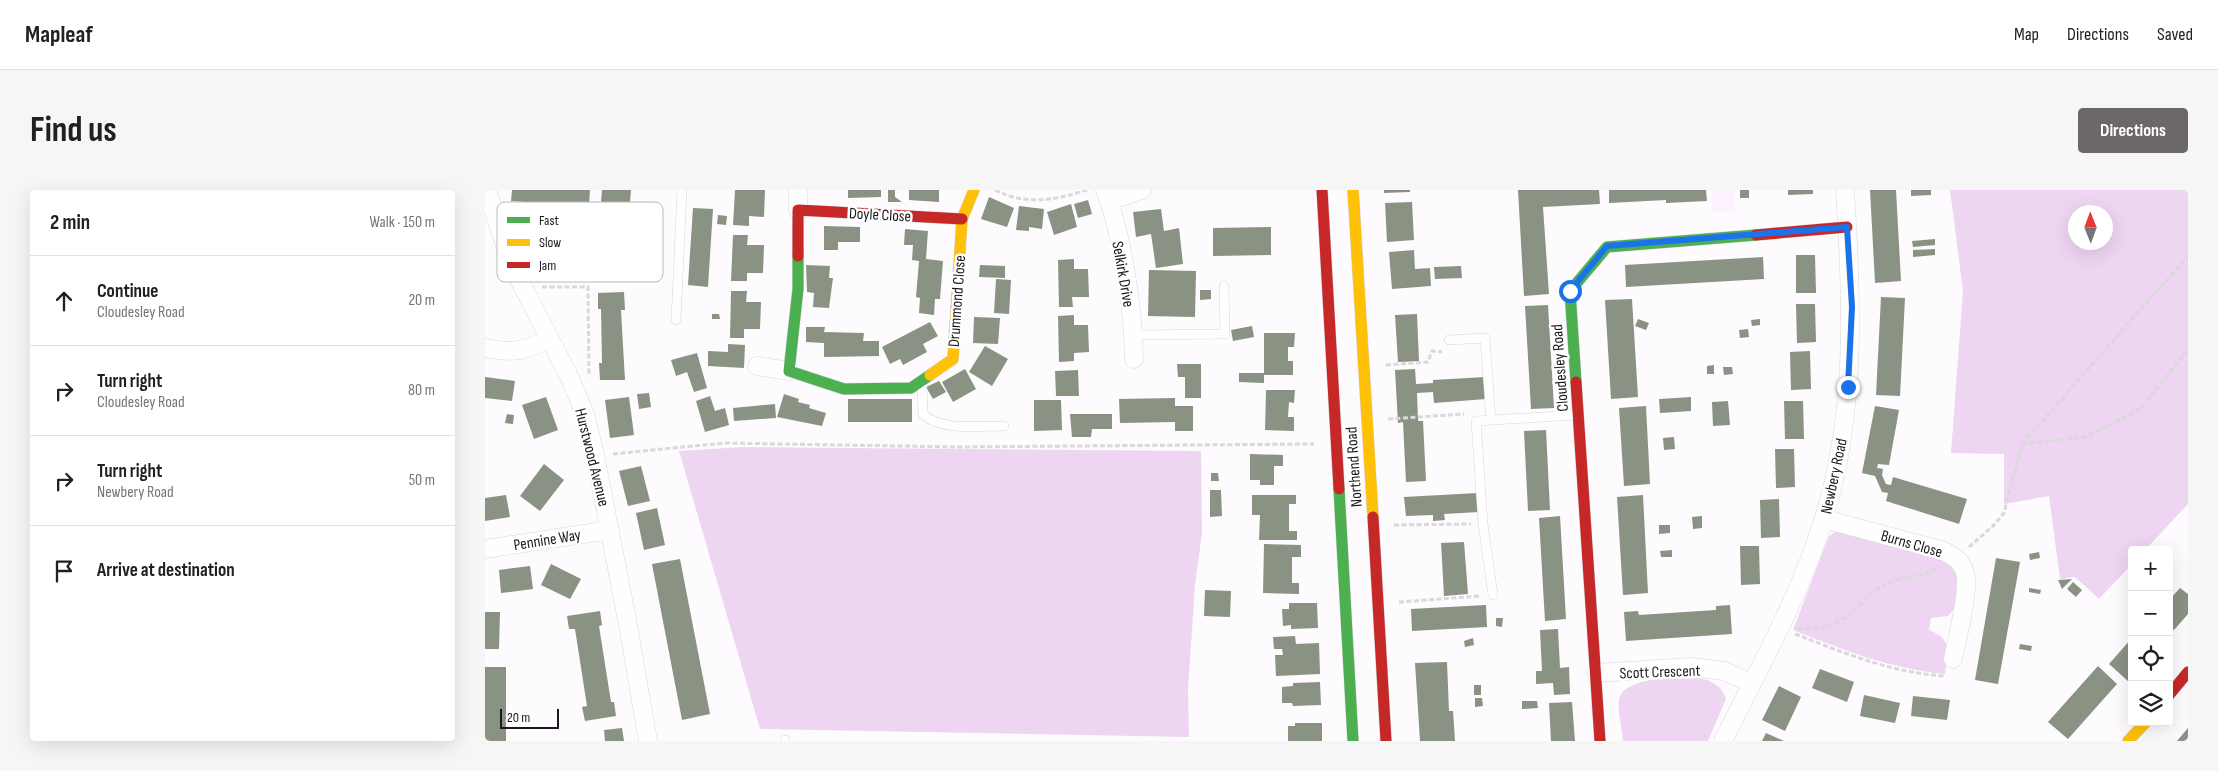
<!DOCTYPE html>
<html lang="en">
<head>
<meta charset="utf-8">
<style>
  body { margin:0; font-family:"Sofia Sans Condensed",sans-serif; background:#f6f6f6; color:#202124 }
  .controls { position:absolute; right:15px; bottom:15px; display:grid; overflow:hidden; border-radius:5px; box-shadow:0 5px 20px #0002 }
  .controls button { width:45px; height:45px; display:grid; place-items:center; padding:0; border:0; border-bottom:1px solid #e0e0e0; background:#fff; color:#202124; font:25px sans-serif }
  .compass { position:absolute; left:1583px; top:15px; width:45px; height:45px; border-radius:50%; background:#fff; box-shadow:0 5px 20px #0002; rotate:359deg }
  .scale { position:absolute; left:15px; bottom:12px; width:59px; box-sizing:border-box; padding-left:5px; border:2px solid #1c171d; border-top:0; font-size:14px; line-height:18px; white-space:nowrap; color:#1c171d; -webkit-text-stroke:4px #fff; paint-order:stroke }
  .stop { position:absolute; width:15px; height:15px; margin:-11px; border:4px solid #1a73e8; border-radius:50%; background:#fff }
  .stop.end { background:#1a73e8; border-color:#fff; box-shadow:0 1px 5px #0008 }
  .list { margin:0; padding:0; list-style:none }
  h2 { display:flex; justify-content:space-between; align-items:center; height:65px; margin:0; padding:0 20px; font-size:21px }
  h2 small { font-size:16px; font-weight:400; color:#757577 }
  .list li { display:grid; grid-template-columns:32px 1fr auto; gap:15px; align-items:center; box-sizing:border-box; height:90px; padding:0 20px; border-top:1px solid #e0e0e0 }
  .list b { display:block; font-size:19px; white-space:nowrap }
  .list p { margin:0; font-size:16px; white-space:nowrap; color:#757577 }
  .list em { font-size:16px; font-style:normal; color:#757577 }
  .icon { flex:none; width:28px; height:28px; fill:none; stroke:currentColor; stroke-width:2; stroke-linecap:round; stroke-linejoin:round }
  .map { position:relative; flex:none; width:1703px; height:551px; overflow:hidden; border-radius:5px }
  header { display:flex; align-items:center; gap:30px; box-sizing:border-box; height:70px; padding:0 25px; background:#fff; border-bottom:1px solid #e0e0e0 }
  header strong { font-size:24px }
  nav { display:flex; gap:28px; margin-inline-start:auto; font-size:18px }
  .intro { display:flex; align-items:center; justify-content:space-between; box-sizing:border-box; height:120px; padding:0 30px }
  h1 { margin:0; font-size:35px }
  .button { padding:12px 22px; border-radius:5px; background:#6b676b; color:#fff; font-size:18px; font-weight:700 }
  main { display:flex; gap:30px; padding:0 30px }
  aside { flex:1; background:#fff; border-radius:5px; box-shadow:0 5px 20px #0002 }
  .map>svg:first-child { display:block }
</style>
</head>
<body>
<header>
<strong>Mapleaf</strong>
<nav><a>Map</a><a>Directions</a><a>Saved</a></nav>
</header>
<div class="intro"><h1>Find us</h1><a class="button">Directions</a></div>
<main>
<aside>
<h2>2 min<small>Walk · 150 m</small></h2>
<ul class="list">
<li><svg class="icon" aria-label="ahead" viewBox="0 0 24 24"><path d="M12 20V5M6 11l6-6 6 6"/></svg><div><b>Continue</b><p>Cloudesley Road</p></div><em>20 m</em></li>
<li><svg class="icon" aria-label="right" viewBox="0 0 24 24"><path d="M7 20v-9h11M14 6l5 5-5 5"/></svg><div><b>Turn right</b><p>Cloudesley Road</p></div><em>80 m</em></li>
<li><svg class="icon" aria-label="right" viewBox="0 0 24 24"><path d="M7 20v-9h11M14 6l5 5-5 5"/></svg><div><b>Turn right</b><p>Newbery Road</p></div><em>50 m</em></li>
<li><svg class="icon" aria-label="arrive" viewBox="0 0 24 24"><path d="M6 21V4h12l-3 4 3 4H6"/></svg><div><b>Arrive at destination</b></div></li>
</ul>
</aside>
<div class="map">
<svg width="1703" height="551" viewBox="0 0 1703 551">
  <rect width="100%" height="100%" fill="#fdfbfd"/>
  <path fill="#fcf2fe" d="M1226 0H1249L1250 22 1227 23Z"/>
  <path fill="#eed5f2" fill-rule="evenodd" d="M1465 0H1703V314L1660 360H1647V374L1614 409 1590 387 1575 389 1564 306 1519 314V264L1466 263 1478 101ZM1590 22H1620V52H1590Z
    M258 257 716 261 717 343 710 395 703 500 704 547 275 539 194 261Z
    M1352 341 1461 370 1475 386 1471 416 1463 426 1446 428 1444 440C1468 449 1463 462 1460 484 1406 479 1358 460 1308 440L1344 346Z
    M1212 487C1226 491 1236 494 1241 509L1223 551H1138C1137 540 1132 518 1134 509 1140 486 1193 488 1212 487Z"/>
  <path fill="#8a9283" d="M27 0H105L104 16 26 11Z
    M117 0H146L139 90 110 88Z
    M250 0H280L279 27 264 26V36L248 35Z
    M363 0H396V7L363 8Z
    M403 0H410V7L417 12H403Z
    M424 0H454V12L424 10Z
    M899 0H925V2L899 3Z
    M1033 0H1114L1115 14 1058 17 1064 104 1039 106Z
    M1124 0H1221L1222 11 1181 13V10L1124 13Z
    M1255 0H1264V8H1255Z
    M1303 0H1328V4L1303 5Z
    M1385 0H1411L1416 91 1390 93Z
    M1426 0H1446V5L1426 6Z
    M504 7 529 18 522 37 496 29Z
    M603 10 607 24 593 28 589 14Z
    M927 12 929 50 902 52 900 13Z
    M586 14 592 37 569 45 562 22Z
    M534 16 559 19 557 39 544 37V41L531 40Z
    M208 18 228 19 223 97 203 95Z
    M676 19 679 41 694 38 698 74 671 78 666 44 651 47 648 22Z
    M233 25 242 26 241 35 232 34Z
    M339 36 375 37V52H353V60H339Z
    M786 37V65L728 66V38Z
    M420 39 443 41 441 69 458 71 455 109H450L449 125 434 123 435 108 431 107 434 71 427 70 428 55H419Z
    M248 45H263L262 55H279L278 83H262V91H246Z
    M1450 49V55L1428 57 1427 51Z
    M1450 59V65L1428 67V60Z
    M929 60 930 79 945 78 946 96 907 99 904 62Z
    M1311 65H1330L1331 103H1311Z
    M1278 67 1279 89 1141 97 1140 75Z
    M589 69V79H603L604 107H587L588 117H574L573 70Z
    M321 75 345 76 344 88H348L344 118 328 117 329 103 322 102Z
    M495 75 520 76V88L494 87Z
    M976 76 977 88 950 89 949 77Z
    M664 80 711 81 710 127 663 126Z
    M511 89 526 90 524 124 509 123Z
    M715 100H726V109L715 110Z
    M246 101H262L261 112H276L275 139H259V148H245Z
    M139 102 140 120H136L140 190H115L114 173H117L116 119H113V103Z
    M1396 107 1420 108 1415 206 1391 205Z
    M1147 109 1153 207 1126 209 1120 110Z
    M1311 114H1330L1331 152 1312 153Z
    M1063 115 1069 218 1046 219 1040 116Z
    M227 124H234L235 129H227Z
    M932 124 934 171 913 172 910 125Z
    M589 125V135H603L604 162 589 163V171L574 172 573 126Z
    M489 127 515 128 513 154 488 153Z
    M1153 129 1164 133 1161 140 1150 136Z
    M1275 129V135L1267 136 1266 130Z
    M445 132 453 146 438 154 442 162 418 175 415 169 405 174 397 157Z
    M767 136 769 147 748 151 746 140Z
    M321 137H340L339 142 379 143 378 151H394V166L339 167V153L321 152Z
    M1263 139 1264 147 1255 148 1254 140Z
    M779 143H810L809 157H803V171H808V185H779Z
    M243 154 260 155 259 178 223 176V161L243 162Z
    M500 156 523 169 507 196 484 182Z
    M1325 161 1326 199 1306 200 1305 162Z
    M212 163 222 198 209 202 202 182 191 186 186 170Z
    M692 174H716V208H700V187H693Z
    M1229 175V184H1222V176Z
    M1238 177H1247L1248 184 1239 185Z
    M480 179 491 199 468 212 457 192Z
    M930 179 931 194 948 193V190L1000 187 1001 209 949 213 948 202 932 203 933 231H938L941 291 921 292 918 232 913 233 910 180Z
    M593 180 594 206H571L570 181Z
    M754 183H779V193L754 192Z
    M0 187 30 191 27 211 0 208Z
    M454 191 461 202 448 209 441 197Z
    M781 200H810L809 213 804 212 803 227H809V241L780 240Z
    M164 203 166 217 154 219 152 204Z
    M299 204 314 209 313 212 325 215 324 218 341 223 337 236 292 227Z
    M225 206 230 221 240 218 244 235 220 242 211 211Z
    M61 207 73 240 49 249 37 215Z
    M144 207 149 245 125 248 120 210Z
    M1206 207V221L1175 223 1174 209Z
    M690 208V216H708V241H690V232L635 233 634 209Z
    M363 209H427V232H363Z
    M549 210H576L577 240 549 241Z
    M1243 211 1245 235 1228 236 1227 212Z
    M1299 211H1318L1319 249H1300Z
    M290 214 291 228 249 231 248 218Z
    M1161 216 1165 294 1139 296 1134 218Z
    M1390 216 1414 220 1404 275 1393 274 1392 278 1398 279 1397 285 1401 294 1406 295 1408 287 1482 309 1474 334 1401 311 1403 303 1397 302 1390 286 1377 283Z
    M22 224 29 225 28 234 20 233Z
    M585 224H627V239H607L606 247H587Z
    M1061 240 1065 320 1043 321 1039 241Z
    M1189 247 1190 259 1179 260 1178 248Z
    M1290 259H1309L1310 297 1291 298Z
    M765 264 798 265V276H789V295H775V290H765Z
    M59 274 79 290 55 321 35 306Z
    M156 276 165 311 143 316 134 281Z
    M726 283H733L734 291H726Z
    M725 300H736L737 326 725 327Z
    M993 303 994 322 959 324 960 330 948 331V325L921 326 919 307Z
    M21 305 25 327 0 331V308Z
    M767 305H811V314H804V341H812V350H774L775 325H767Z
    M1158 305 1163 403 1138 405 1132 307Z
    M1294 309 1295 347 1276 348 1275 310Z
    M172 318 180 355 159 360 151 323Z
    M1075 326 1081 429 1060 431 1054 328Z
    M1217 326V338L1208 339 1207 327Z
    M1174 335H1185V343L1174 344Z
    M979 352 983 404 959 406 956 353Z
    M779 354 816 355V367H807V393H814V404L778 403Z
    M1255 356H1274L1275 394 1256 395Z
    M1187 360V367H1176L1175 361Z
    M1554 362 1555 368 1545 370 1544 364Z
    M1511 368 1535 372 1513 494 1490 490Z
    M195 369 225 524 197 530 167 374Z
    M66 374 96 389 85 409 56 395Z
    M45 376 48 399 16 403 14 380Z
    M1587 389 1577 399 1573 390Z
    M1588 392 1597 400 1591 407 1582 399Z
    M1544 398 1556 400 1555 404 1544 402Z
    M1695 398 1703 404V424L1689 440 1684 436V410Z
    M720 400 746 401 745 427 719 426Z
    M804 413H832L833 438 806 439V435L798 436 797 419H804Z
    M1001 415 1002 437 927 441 926 419Z
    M1245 415 1247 444 1141 451 1139 422 1153 421 1154 425 1231 420V416Z
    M115 421 117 435 114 436 126 512H129L131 526 100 531 97 517 102 516 90 439H84L82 426Z
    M0 422H15L14 459H0Z
    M1011 428H1018L1017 437 1011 436Z
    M1073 439 1075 478 1084 477 1085 504 1069 505 1068 493 1051 494V481H1057L1055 440Z
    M810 446 811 454 834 453 835 484 791 486 790 465H798L797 459H789L788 447Z
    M988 448 989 455 980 457 979 451Z
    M1647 448V488L1644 492 1624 474Z
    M1535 454 1547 456 1546 461 1534 459Z
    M962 472 964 521H968L970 551H935L930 473Z
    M1613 476 1632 494 1583 549 1563 532Z
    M0 477H21V551H0Z
    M1335 479 1369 492 1362 512 1327 498Z
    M835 492 836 515 808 516 807 513H797V497L808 496V493Z
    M989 495H996V505H989Z
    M1294 496 1316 507 1300 541 1277 530Z
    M1379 505 1415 513 1410 533 1375 526Z
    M1428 506 1465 510 1462 530 1426 526Z
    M990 508H997L998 516 990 517Z
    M1037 511H1052L1053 518 1037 519Z
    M1087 512 1090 551H1066L1064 513Z
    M810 533H837V551H803V536H810Z
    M137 538 139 551H120L119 540Z
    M1703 538V551H1692Z
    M1281 543 1299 551H1277Z"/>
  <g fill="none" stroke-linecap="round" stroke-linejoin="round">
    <defs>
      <path id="lane" d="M191 130 197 0
        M649 145 740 144 739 96
        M964 150 1000 148 1006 230
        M437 194 438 224C454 241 496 236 519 236
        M1008 405 998 334 991 231 1091 225
        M300 550V551"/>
      <path id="street" d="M2 0 27 76 83 184 100 224 110 265 143 435 163 551
        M313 0V20
        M620 0C638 47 648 118 649 169
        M624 11 657 0
        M0 158C27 163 39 162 63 149
        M272 176 304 181
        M1339 329 1459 361C1469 367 1477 371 1480 383 1485 400 1472 449 1468 469
        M0 359 125 340
        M1111 483 1206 477 1239 481 1266 493
        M1238 551C1274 478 1314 408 1338 331 1372 224 1367 110 1360 0"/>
      <path id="fast" d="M313 66V99L304 181 359 199 426 198 445 185
        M1091 192 1085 101 1122 57 1271 45
        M854 299 868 551"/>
      <path id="slow" d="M868 0 888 327
        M445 185 468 169 477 29 489 0
        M1643 551 1661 532"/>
      <path id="jam" d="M837 0 854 299
        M1271 45 1362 37
        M313 66V20L477 29
        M1091 192 1115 551
        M888 327 901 551
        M1684 505 1703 482"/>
    </defs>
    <use href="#lane" stroke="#dad6da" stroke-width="10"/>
    <use href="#street" stroke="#dad6da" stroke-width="19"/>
    <use href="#fast" stroke="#dad6da" stroke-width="12"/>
    <use href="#slow" stroke="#dad6da" stroke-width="12"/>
    <use href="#jam" stroke="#dad6da" stroke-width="12"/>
    <path stroke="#d9d9d9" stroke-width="3" stroke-dasharray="5 2.5" stroke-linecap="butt" d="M510 0C542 16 570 10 602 0
      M57 97H103L104 184
      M901 175 943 172 947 161 957 162
      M903 229 979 224
      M1537 254 1600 247 1654 220 1703 160
      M128 264 239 253 471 257 829 254
      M909 335 986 334
      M1484 357 1509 335 1519 323 1537 254 1703 66
      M914 412 995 406
      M1313 438C1329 442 1356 433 1368 422 1380 411 1388 399 1403 393 1419 386 1437 386 1452 379
      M1310 444C1359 463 1407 483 1460 486"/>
    <use href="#lane" stroke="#fffeff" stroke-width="9"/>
    <use href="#street" stroke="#fffeff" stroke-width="18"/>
    <use href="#fast" stroke="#4caf50" stroke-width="11"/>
    <use href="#slow" stroke="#ffc107" stroke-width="11"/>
    <use href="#jam" stroke="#c62828" stroke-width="11"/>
  </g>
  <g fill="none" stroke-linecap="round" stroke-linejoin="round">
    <path stroke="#1a73e8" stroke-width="6" d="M1085 101 1122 56 1362 37 1367 117 1363 197"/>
  </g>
  <g text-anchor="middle" stroke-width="5" stroke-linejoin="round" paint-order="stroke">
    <g font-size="16" fill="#1c171d" stroke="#fff">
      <text transform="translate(395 24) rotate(3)" y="6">Doyle Close</text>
      <text transform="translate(639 84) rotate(80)" y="6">Selkirk Drive</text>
      <text transform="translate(471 111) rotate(-86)" y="6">Drummond Close</text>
      <text transform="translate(1074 178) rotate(-94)" y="6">Cloudesley Road</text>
      <text transform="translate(108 267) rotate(76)" y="6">Hurstwood Avenue</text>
      <text transform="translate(868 277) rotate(-94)" y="6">Northend Road</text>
      <text transform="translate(1348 286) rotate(-78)" y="6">Newbery Road</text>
      <text transform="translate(62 349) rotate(-9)" y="6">Pennine Way</text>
      <text transform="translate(1427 353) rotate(16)" y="6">Burns Close</text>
      <text transform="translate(1175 481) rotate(-2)" y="6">Scott Crescent</text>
    </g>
  </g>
  <rect x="12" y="12" width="166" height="80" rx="8" fill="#fff" stroke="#bbb9bb" stroke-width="1"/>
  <rect x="22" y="27" width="23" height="6" fill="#4caf50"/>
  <rect x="22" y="49" width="23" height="7" fill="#ffc107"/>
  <rect x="22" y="72" width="23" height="6" fill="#c62828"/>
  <g font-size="14" fill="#1c171d">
    <text x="54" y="35">Fast</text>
    <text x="54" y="57">Slow</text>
    <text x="54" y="80">Jam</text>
  </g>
</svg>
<div class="controls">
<button>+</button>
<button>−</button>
<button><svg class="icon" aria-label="locate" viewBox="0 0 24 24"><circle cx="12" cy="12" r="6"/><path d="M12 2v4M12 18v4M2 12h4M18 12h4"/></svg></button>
<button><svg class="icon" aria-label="layers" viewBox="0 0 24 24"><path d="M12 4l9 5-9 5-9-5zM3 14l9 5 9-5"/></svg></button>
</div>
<svg class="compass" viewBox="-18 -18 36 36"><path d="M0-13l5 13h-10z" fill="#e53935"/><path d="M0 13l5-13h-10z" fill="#757577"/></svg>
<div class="scale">20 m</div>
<div class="stop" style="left:1085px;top:101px"></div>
<div class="stop end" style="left:1363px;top:197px"></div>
</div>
</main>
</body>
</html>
